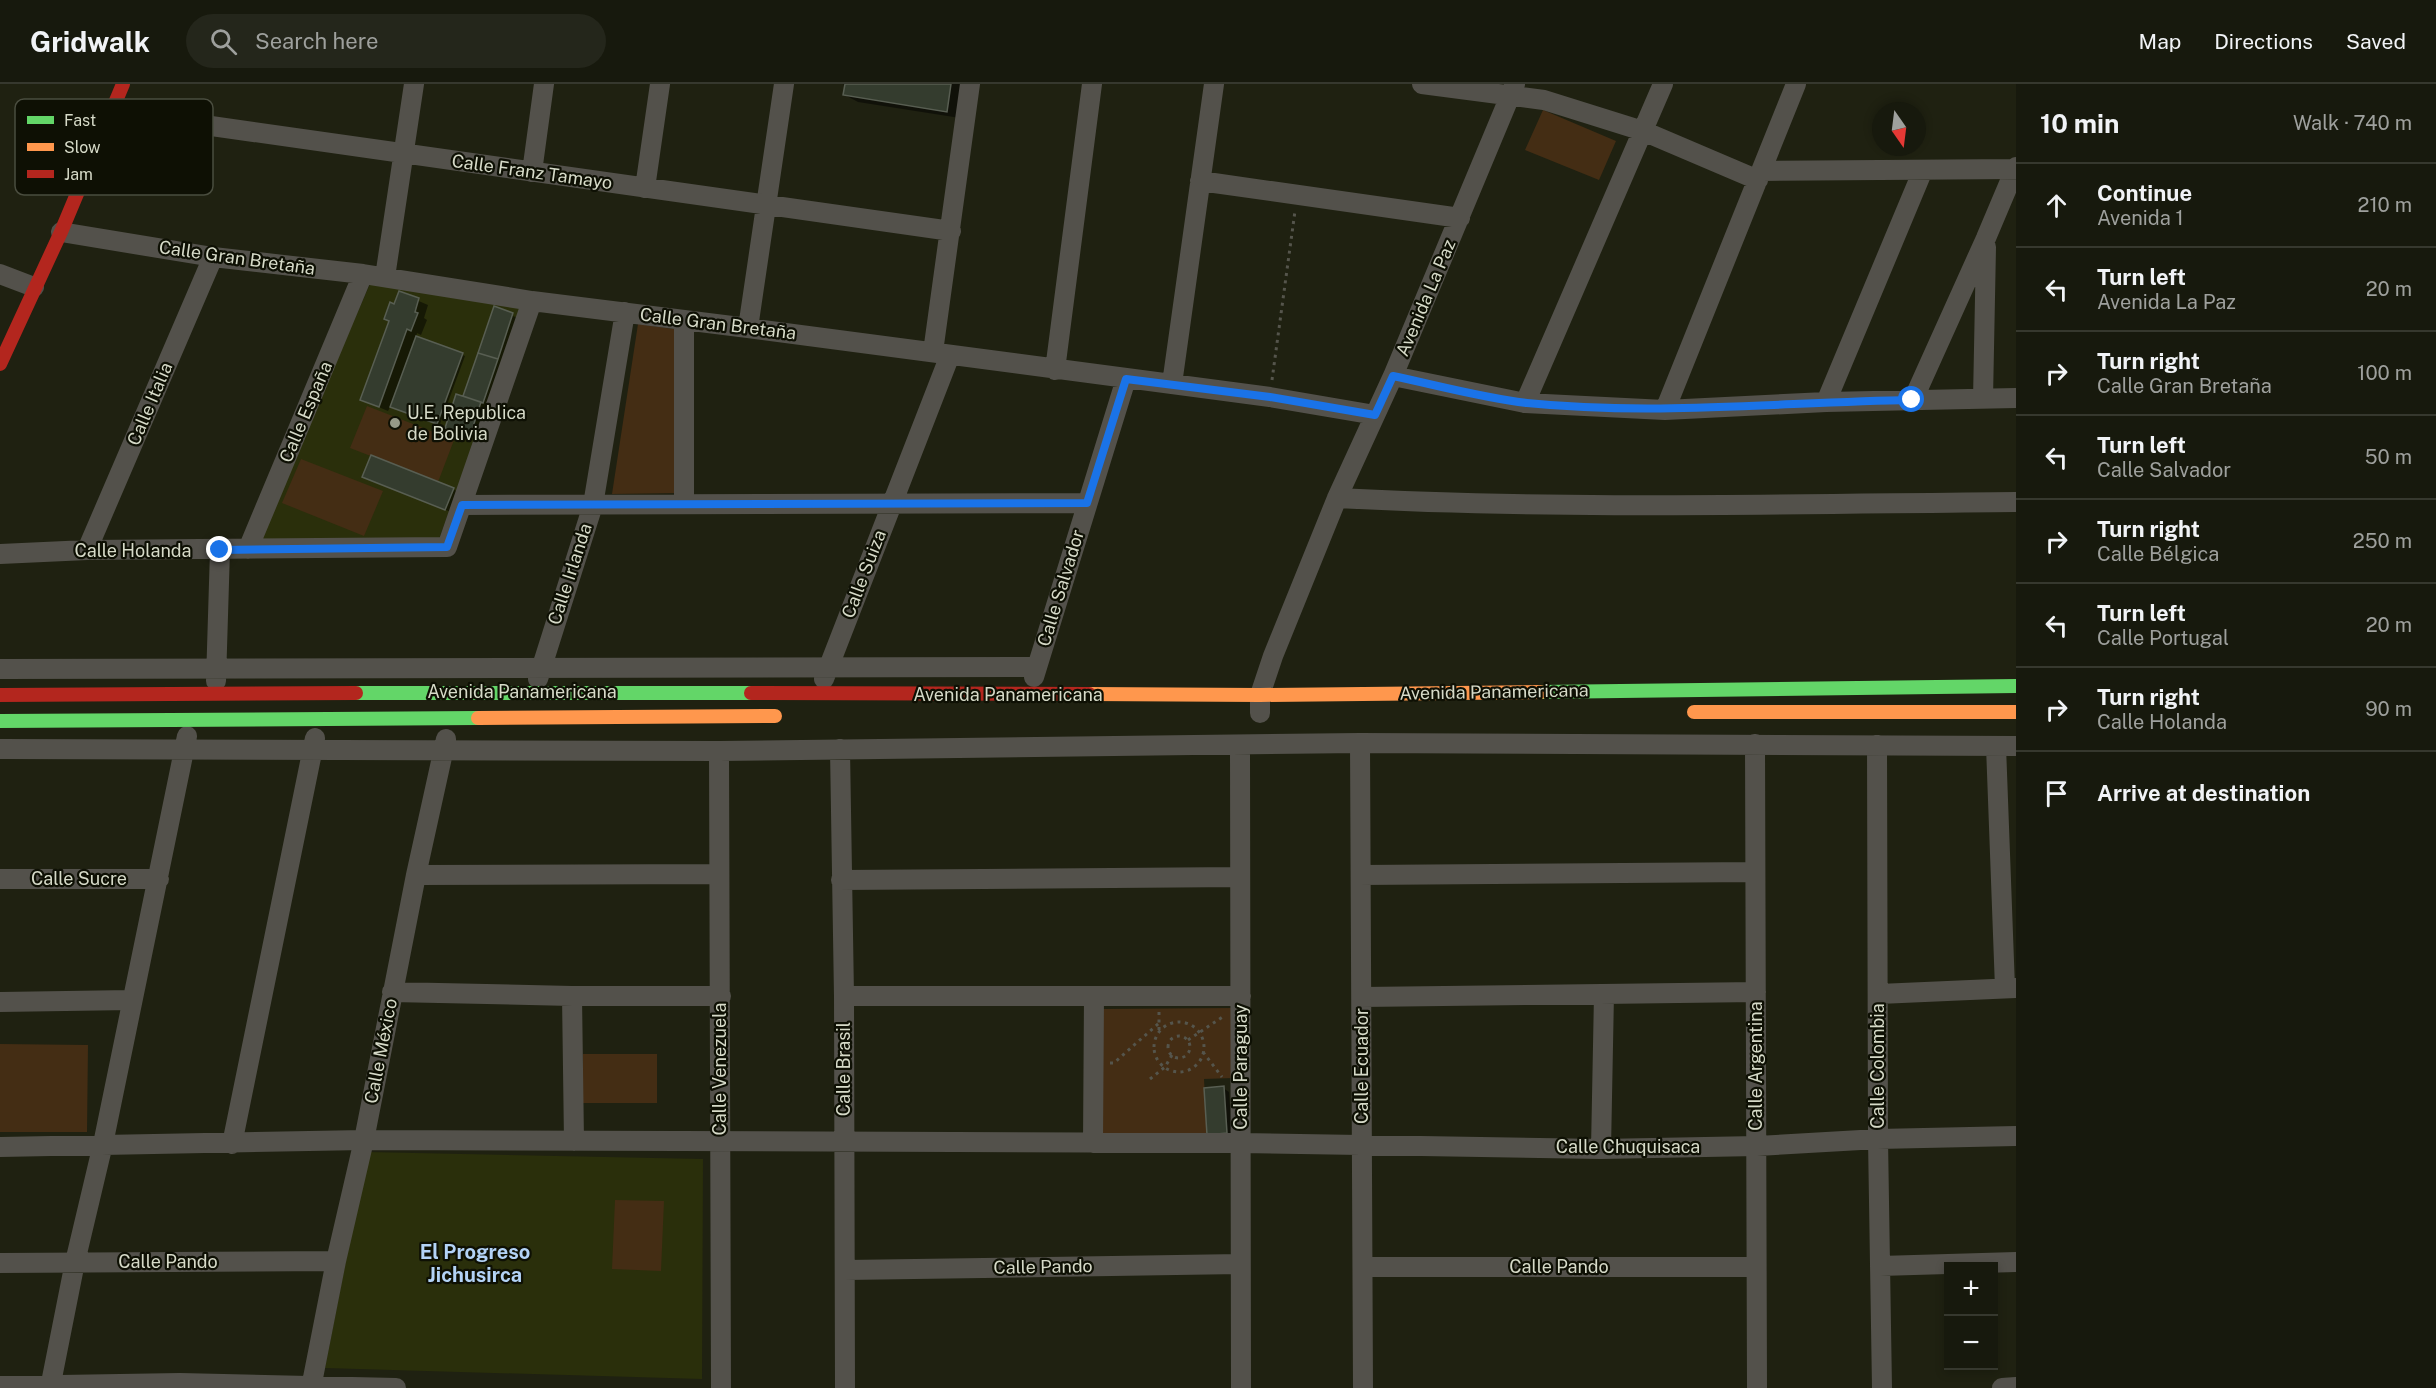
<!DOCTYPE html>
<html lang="en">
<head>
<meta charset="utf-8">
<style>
  body { margin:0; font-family:"Public Sans",sans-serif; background:#24261b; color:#f1f3f6 }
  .controls { position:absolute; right:18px; bottom:18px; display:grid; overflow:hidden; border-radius:0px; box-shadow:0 3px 9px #0003 }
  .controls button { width:54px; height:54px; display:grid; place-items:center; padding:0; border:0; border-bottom:2px solid #36382e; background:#17190d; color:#f1f3f6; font:30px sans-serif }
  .compass { position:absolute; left:1872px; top:18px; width:54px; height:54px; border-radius:50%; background:#17190d; box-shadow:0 3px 9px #0003; rotate:166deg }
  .stop { position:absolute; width:18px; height:18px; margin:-14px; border:4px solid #1a73e8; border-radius:50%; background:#fff }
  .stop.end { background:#1a73e8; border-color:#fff; box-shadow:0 2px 6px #0008 }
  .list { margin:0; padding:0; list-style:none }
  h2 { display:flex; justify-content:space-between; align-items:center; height:78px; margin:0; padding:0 24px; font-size:26px }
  h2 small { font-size:20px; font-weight:400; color:#9ea09d }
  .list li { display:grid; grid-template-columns:39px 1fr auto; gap:18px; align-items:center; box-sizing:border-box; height:84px; padding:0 24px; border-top:2px solid #36382e }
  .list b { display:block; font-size:22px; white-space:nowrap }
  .list p { margin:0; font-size:20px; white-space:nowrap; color:#9ea09d }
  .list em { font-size:20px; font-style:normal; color:#9ea09d }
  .icon { flex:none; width:33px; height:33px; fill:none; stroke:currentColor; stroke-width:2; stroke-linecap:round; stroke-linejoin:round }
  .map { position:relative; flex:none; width:2016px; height:1304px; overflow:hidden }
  header { display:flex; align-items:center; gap:36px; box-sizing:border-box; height:84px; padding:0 30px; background:#17190d; border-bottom:2px solid #36382e }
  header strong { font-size:28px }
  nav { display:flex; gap:33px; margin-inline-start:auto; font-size:21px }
  .search { width:420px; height:54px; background:#24261b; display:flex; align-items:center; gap:15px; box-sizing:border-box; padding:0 21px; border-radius:33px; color:#9ea09d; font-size:22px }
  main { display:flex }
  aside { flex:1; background:#17190d }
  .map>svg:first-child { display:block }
</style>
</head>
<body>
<header>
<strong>Gridwalk</strong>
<div class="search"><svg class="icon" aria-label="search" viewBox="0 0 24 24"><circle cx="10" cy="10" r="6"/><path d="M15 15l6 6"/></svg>Search here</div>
<nav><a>Map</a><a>Directions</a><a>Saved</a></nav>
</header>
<main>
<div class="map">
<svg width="2016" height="1304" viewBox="0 0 2016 1304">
  <rect width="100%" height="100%" fill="#1f2111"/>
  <path fill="#2a2f0b" d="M370 200 523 223 439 455 257 457Z
    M367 1068 703 1075 702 1295 325 1284Z"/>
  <path fill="#442d14" d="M1543 26 1616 57 1599 96 1525 66Z
    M638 240 680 246V409L612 410Z
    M367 322 454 356 438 398 350 364Z
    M301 375 383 407 364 452 282 419Z
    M1235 924 1233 994 1204 995 1207 1051 1101 1052 1102 925Z
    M0 960 88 961 87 1048H0Z
    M583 970H657V1019H583Z
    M615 1116 664 1117 661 1187 612 1185Z"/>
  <path fill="#0007" d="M843 0H965L960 34 858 18 845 11 846 2Z
    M400 209 428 221 424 234 427 236 421 251 417 249 416 253 465 272 440 340 391 321 388 327 362 316Z
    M495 224 522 236 480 356 447 343 464 314Z
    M370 396 453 405 459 409 451 428Z
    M1223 1004 1229 1008 1232 1052 1214 1053Z"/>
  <path fill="#343c2e" stroke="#585e52" stroke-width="1.5" d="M845 0H951L947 28 843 11Z
    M399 207 419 214 415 228 418 229 411 247 407 245 379 323 360 316 389 237 384 235 390 218 394 220Z
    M494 222 513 229 498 275 478 269Z
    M416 252 463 269 437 340 390 323Z
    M478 269 498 275 483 319 463 312Z
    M456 310 481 318 470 352 445 344Z
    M371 371 454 404 445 426 362 393Z
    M1224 1002 1227 1049 1207 1051 1204 1004Z"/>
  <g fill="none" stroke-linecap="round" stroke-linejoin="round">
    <path stroke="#55554c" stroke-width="3" stroke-dasharray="3 4.5" stroke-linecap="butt" d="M1272 296 1295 127
      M1159 928V947
      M1154 963a25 25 0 1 1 50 0a25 25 0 1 1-50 0Z
      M1168 963a11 11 0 1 1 22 0a11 11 0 1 1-22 0Z
      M1188 956 1224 932
      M1203 968 1222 993
      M1110 979H1114L1159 939
      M1150 995 1165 983 1172 971"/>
    <path stroke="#53514b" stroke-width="20" d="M1422 0 1544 16 1643 47 1758 96
      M113 28 951 147
      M1762 87 2016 85
      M532 88 544 0
      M1200 97 1460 134
      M645 104 660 0
      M61 148 213 173 363 190 532 217 748 244 1270 313 1375 331
      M0 190 34 203
      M385 193 414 0
      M748 244 784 0
      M933 268 970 0
      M1055 286 1092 0
      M1393 292 1525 319 1665 326 1826 318 2016 314
      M1172 300 1214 0
      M1983 315 1986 163
      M1913 316 1986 154 2016 83
      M1826 318 1923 86
      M1525 319 1663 0
      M1665 326 1796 0
      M1337 414C1563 426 1790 420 2016 418
      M684 419V236
      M462 421 1087 419
      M248 465 363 190
      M87 466 213 173
      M0 470 87 466 447 463 532 217
      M0 585 1037 583
      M1034 593 1126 295
      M538 595 593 421 625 228
      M824 595 950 271
      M216 597 220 466
      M1260 629V611L1273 572 1337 414 1393 292 1515 0
      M1360 659 1363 1304
      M1755 660 1757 1304
      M1877 661 1878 1055 1882 1304
      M1240 662 1241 1304
      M1996 662 2005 904
      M0 665 719 667 1360 659 2016 662
      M840 665 844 912 845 1304
      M719 667 721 1304
      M416 791 719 790
      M1361 791 1755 788
      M0 795H159
      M841 796 1240 793
      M392 908 572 912H721
      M1879 910 2016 904
      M572 912 574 1057
      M844 912H1241
      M1362 913 1756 908
      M0 918 131 916
      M1093 1059 1094 912
      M232 1060 315 654
      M0 1063 364 1056 1241 1059 1601 1065 1757 1062 1878 1055 2016 1052
      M1601 1065 1604 910
      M0 1179 336 1177
      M1880 1182 2016 1178
      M1363 1183H1756
      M846 1186 1240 1180
      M0 1302 180 1299 396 1304
      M50 1304 75 1178 103 1060 187 652
      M311 1304 336 1177 364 1056 416 791 446 655
      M2002 1304 2016 1303"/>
    <path stroke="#63d668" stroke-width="14" d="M1541 608 2016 602
      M356 609H751
      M0 637 478 634"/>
    <path stroke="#ff974d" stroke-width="14" d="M1089 610 1260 611 1541 608
      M1694 628H2016
      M478 634 775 632"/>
    <path stroke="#b3261e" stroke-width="14" d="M0 280 61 148 123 0
      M751 609 1089 610
      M0 611 356 609"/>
  </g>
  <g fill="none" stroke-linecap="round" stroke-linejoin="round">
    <path stroke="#1a73e8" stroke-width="8" d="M220 466 447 463 462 421 1087 419 1126 295 1270 313 1375 331 1393 292C1436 301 1483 314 1527 319 1655 332 1784 318 1912 316"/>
  </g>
  <circle fill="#969988" stroke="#0e1004" stroke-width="2" cx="395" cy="339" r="6"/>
  <g text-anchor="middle" stroke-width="4.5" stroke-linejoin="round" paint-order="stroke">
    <g font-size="18" fill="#d6dac8" stroke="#0e1004">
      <text transform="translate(532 88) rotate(8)" y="6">Calle Franz Tamayo</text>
      <text transform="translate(237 174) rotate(8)" y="6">Calle Gran Bretaña</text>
      <text transform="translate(1426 214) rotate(-67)" y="6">Avenida La Paz</text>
      <text transform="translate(718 240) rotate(7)" y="6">Calle Gran Bretaña</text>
      <text transform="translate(150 320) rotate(-67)" y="6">Calle Italia</text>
      <text transform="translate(306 328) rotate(-67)" y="6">Calle España</text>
      <text x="133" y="473">Calle Holanda</text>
      <text transform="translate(570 490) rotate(-72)" y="6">Calle Irlanda</text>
      <text transform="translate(864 490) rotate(-69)" y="6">Calle Suiza</text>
      <text transform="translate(1061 504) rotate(-73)" y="6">Calle Salvador</text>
      <text x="522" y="614">Avenida Panamericana</text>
      <text transform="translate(1494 608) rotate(-1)" y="6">Avenida Panamericana</text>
      <text x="1008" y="617">Avenida Panamericana</text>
      <text x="79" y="801">Calle Sucre</text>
      <text transform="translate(381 967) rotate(-79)" y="6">Calle México</text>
      <text transform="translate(1362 982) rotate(-90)" y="6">Calle Ecuador</text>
      <text transform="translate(1756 982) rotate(-90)" y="6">Calle Argentina</text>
      <text transform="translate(1878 982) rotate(-90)" y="6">Calle Colombia</text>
      <text transform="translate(1241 983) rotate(-90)" y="6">Calle Paraguay</text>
      <text transform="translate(720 985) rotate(-90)" y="6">Calle Venezuela</text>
      <text transform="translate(844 985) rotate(-90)" y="6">Calle Brasil</text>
      <text x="1628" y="1069">Calle Chuquisaca</text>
      <text x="168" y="1184">Calle Pando</text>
      <text transform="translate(1043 1183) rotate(-1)" y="6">Calle Pando</text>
      <text x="1559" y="1189">Calle Pando</text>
    </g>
    <g font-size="18" fill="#d6dac8" stroke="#0e1004" text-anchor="start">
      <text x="407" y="335">U.E. Republica<tspan x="407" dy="21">de Bolivia</tspan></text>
    </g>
    <g font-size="20" font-weight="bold" fill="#b3d3f6" stroke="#0e1004">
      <text x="475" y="1175">El Progreso<tspan x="475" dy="23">Jichusirca</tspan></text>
    </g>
  </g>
  <rect x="15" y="15" width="198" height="96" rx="9" fill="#0e1004" stroke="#4a4d3f" stroke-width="1.5"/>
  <rect x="27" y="32" width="27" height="8" fill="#63d668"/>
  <rect x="27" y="59" width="27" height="8" fill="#ff974d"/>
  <rect x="27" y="86" width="27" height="8" fill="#b3261e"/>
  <g font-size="16" fill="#d6dac8">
    <text x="64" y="42">Fast</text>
    <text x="64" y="69">Slow</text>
    <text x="64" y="96">Jam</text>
  </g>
</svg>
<div class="controls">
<button>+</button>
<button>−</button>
</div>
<svg class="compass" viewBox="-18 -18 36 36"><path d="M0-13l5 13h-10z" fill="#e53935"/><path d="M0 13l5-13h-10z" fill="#9ea09d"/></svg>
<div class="stop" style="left:1912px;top:316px"></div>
<div class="stop end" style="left:220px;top:466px"></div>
</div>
<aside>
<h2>10 min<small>Walk · 740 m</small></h2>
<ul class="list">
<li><svg class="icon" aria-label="ahead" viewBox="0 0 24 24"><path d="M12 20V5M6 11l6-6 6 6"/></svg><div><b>Continue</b><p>Avenida 1</p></div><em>210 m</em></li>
<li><svg class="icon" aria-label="left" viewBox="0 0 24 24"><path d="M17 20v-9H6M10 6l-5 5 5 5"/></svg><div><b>Turn left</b><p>Avenida La Paz</p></div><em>20 m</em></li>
<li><svg class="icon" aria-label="right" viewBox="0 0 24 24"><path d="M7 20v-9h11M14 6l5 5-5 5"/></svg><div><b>Turn right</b><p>Calle Gran Bretaña</p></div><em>100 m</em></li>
<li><svg class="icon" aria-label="left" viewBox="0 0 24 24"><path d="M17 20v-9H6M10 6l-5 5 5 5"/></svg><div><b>Turn left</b><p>Calle Salvador</p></div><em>50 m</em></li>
<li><svg class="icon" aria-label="right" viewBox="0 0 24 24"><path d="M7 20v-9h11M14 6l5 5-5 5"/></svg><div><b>Turn right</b><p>Calle Bélgica</p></div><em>250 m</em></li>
<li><svg class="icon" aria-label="left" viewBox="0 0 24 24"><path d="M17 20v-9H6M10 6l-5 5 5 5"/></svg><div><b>Turn left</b><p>Calle Portugal</p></div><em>20 m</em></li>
<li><svg class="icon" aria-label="right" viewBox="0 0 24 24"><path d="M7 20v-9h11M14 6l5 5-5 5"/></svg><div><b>Turn right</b><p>Calle Holanda</p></div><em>90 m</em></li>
<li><svg class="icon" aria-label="arrive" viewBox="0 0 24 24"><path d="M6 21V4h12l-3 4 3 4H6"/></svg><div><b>Arrive at destination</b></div></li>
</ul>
</aside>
</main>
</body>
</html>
